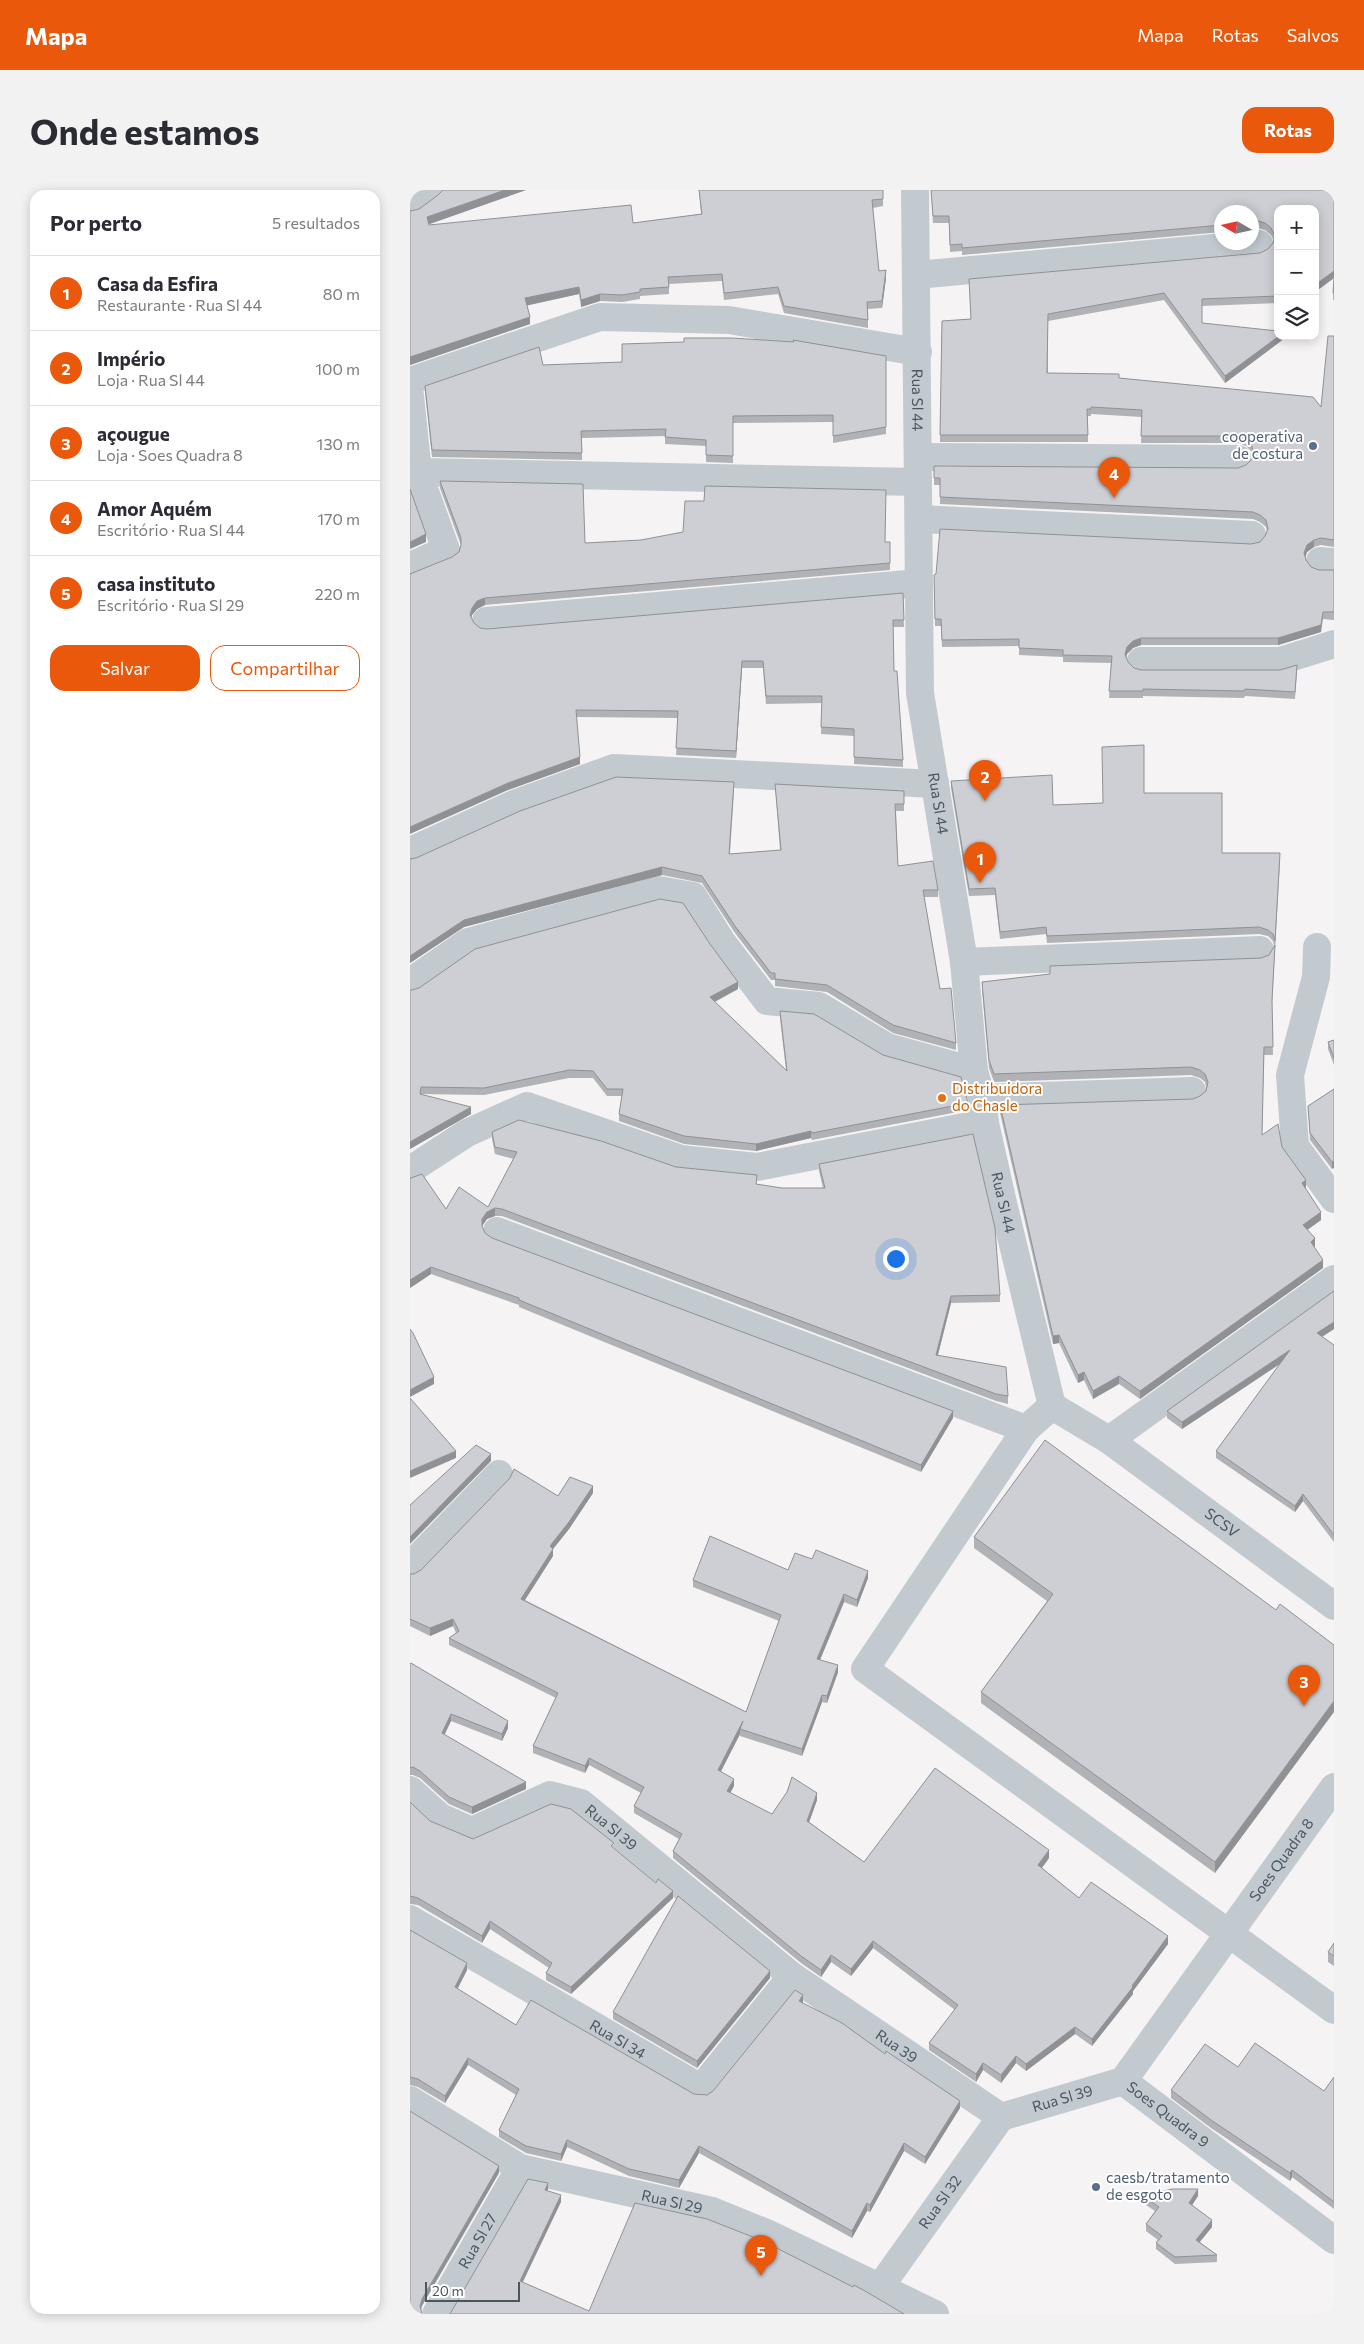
<!DOCTYPE html>
<html lang="pt">
<head>
<meta charset="utf-8">
<style>
  body { margin:0; font-family:Commissioner,sans-serif; background:#f2f2f3; color:#2b2b33 }
  .controls { position:absolute; right:15px; top:15px; display:grid; overflow:hidden; border-radius:10px; box-shadow:0 2px 12px #0003 }
  .controls button { width:45px; height:45px; display:grid; place-items:center; padding:0; border:0; border-bottom:1px solid #e1e1e2; background:#fff; color:#2b2b33; font:25px sans-serif }
  .compass { position:absolute; left:804px; top:15px; width:45px; height:45px; border-radius:50%; background:#fff; box-shadow:0 2px 12px #0003; rotate:279deg }
  .scale { position:absolute; left:15px; bottom:12px; width:95px; box-sizing:border-box; padding-left:5px; border:2px solid #4c565f; border-top:0; font-size:14px; line-height:18px; white-space:nowrap; color:#4c565f; -webkit-text-stroke:4px #fff; paint-order:stroke }
  .you { position:absolute; left:485px; top:1068px; width:18px; height:18px; margin:-12px; border:4px solid #fff; border-radius:50%; background:#1a73e8; box-shadow:0 0 0 8px #1a73e833 }
  .badge { display:grid; place-items:center; width:32px; height:32px; border-radius:50%; background:#ea580c; color:#fff; font-size:16px; font-weight:700 }
  .pin { position:absolute; translate:-50% -41px; filter:drop-shadow(0 1px 2px #0008) }
  .pin::after { content:''; position:absolute; top:26px; width:18px; height:15px; background:inherit; clip-path:polygon(0 0,100% 0,50% 100%) }
  .list { margin:0; padding:0; list-style:none }
  h2 { display:flex; justify-content:space-between; align-items:center; height:65px; margin:0; padding:0 20px; font-size:21px }
  h2 small { font-size:16px; font-weight:400; color:#7c7c81 }
  .list li { display:grid; grid-template-columns:32px 1fr auto; gap:15px; align-items:center; box-sizing:border-box; height:75px; padding:0 20px; border-top:1px solid #e1e1e2 }
  .list b { display:block; font-size:19px; white-space:nowrap }
  .list p { margin:0; font-size:16px; white-space:nowrap; color:#7c7c81 }
  .list em { font-size:16px; font-style:normal; color:#7c7c81 }
  .actions { display:flex; gap:10px; padding:15px 20px }
  .actions a { flex:1; padding:11px 0; border:1px solid #ea580c; border-radius:15px; text-align:center; font-size:18px; color:#ea580c }
  .actions .main { background:#ea580c; color:#fff }
  .icon { flex:none; width:28px; height:28px; fill:none; stroke:currentColor; stroke-width:2; stroke-linecap:round; stroke-linejoin:round }
  .map { position:relative; flex:none; width:924px; height:2124px; overflow:hidden; border-radius:15px }
  header { display:flex; align-items:center; gap:30px; box-sizing:border-box; height:70px; padding:0 25px; background:#ea580c; color:#fff }
  header strong { font-size:24px }
  nav { display:flex; gap:28px; margin-inline-start:auto; font-size:18px }
  .intro { display:flex; align-items:center; justify-content:space-between; box-sizing:border-box; height:120px; padding:0 30px }
  h1 { margin:0; font-size:35px }
  .button { padding:12px 22px; border-radius:15px; background:#ea580c; color:#fff; font-size:18px; font-weight:700 }
  main { display:flex; gap:30px; padding:0 30px }
  aside { flex:1; background:#fff; border-radius:15px; box-shadow:0 2px 12px #0003 }
  .map>svg:first-child { display:block }
</style>
</head>
<body>
<header>
<strong>Mapa</strong>
<nav><a>Mapa</a><a>Rotas</a><a>Salvos</a></nav>
</header>
<div class="intro"><h1>Onde estamos</h1><a class="button">Rotas</a></div>
<main>
<aside>
<h2>Por perto<small>5 resultados</small></h2>
<ul class="list">
<li><span class="badge">1</span><div><b>Casa da Esfira</b><p>Restaurante · Rua Sl 44</p></div><em>80 m</em></li>
<li><span class="badge">2</span><div><b>Império</b><p>Loja · Rua Sl 44</p></div><em>100 m</em></li>
<li><span class="badge">3</span><div><b>açougue</b><p>Loja · Soes Quadra 8</p></div><em>130 m</em></li>
<li><span class="badge">4</span><div><b>Amor Aquém</b><p>Escritório · Rua Sl 44</p></div><em>170 m</em></li>
<li><span class="badge">5</span><div><b>casa instituto</b><p>Escritório · Rua Sl 29</p></div><em>220 m</em></li>
</ul>
<div class="actions"><a class="main">Salvar</a><a>Compartilhar</a></div>
</aside>
<div class="map">
<svg width="924" height="2124" viewBox="0 0 924 2124">
  <rect width="100%" height="100%" fill="#f5f3f3"/>
  <g fill="none" stroke-linecap="round" stroke-linejoin="round">
    <g stroke="#c2cad0" stroke-width="28">
      <path id="s1" d="M505 0 510 503 554 772 564 881 572 908 575 933 593 1013 642 1216"/>
      <path d="M0 13 19 0"/>
      <path d="M506 85 849 54"/>
      <path d="M0 191 190 127 319 130 508 162"/>
      <path d="M0 206 8 282 36 360 0 376"/>
      <path d="M508 267 828 269"/>
      <path d="M0 286 8 282 508 292"/>
      <path d="M509 329 842 345"/>
      <path d="M910 371 924 372"/>
      <path d="M76 431 509 393"/>
      <path d="M731 471H870L924 454"/>
      <path d="M0 661 104 614 204 578 525 594"/>
      <path d="M907 757 906 787 880 885 885 956 924 1009"/>
      <path d="M554 772 850 760"/>
      <path d="M0 792 58 752 249 700 283 706 312 752 357 811 409 816 477 857 564 881"/>
      <path d="M572 908 782 901"/>
      <path d="M0 980 57 943 117 916 271 969 347 977 575 933"/>
      <path d="M87 1041 616 1239"/>
      <path d="M924 1089 699 1250 642 1216 616 1239 455 1479 924 1820"/>
      <path id="s2" d="M699 1250 924 1416"/>
      <path d="M0 1376 89 1284"/>
      <path id="s3" d="M0 1600 30 1627 62 1641 140 1605 171 1613 382 1786 591 1927"/>
      <path id="s4" d="M0 1729 291 1898 382 1786"/>
      <path id="s5" d="M713 1891 924 1597"/>
      <path id="s6" d="M713 1891 924 2050"/>
      <path id="s7" d="M0 1910 110 1978 302 2021 359 2044 525 2124"/>
      <path id="s8" d="M591 1927 713 1891"/>
      <path id="s9" d="M470 2097 591 1927"/>
      <path id="s10" d="M26 2124 110 1978"/>
    </g>
  </g>
  <path fill="#b0b2b6" d="M33 0H116L18 34 19 35 223 33 291 24 289 0H473V16L463 18 469 81 476 88 472 118 458 119V138L374 123 368 104 314 110 312 91 259 94V104L230 106V109L212 112 190 111 171 117 169 104 117 115 120 134 0 175V21L9 19 28 5Z
    M521 0H924V88L905 102V19H868V113L792 116V133L875 146V148L815 193 754 110 638 131V183L709 188 911 217 924 146V357L911 355 904 357 897 362 895 368 896 370 901 377 909 380H924V430L913 429 911 442 868 455H731L723 458 717 464 716 467 718 472 724 478 731 480 887 482 885 509 835 506 834 508 733 506V508H699L701 473 653 472V467L609 465V456L532 457 531 436H525L524 385 841 354 850 352 855 346 857 342 856 337 850 332 843 329 530 314V295H524V276L828 278 836 275 841 270 843 266 841 261 836 256 829 253H731L732 227 681 224V226H678V252H530L532 131 560 129 850 63 858 59 863 53 864 51 861 45 855 40 848 38 842 39V22H812V42L552 65V61L540 62 539 33H523Z
    M924 89V110H923V103Z
    M383 150 476 166V244L423 253V232L323 233V273L296 272V256L255 254V246L172 248V270L22 267 15 202V196L133 175 212 172 383 152Z
    M30 291 175 353 480 352V380L75 415 67 419 62 425 61 427 64 433 70 438 77 439 493 403 494 437H483L484 481 493 570V577L444 574V546L411 544 412 513 356 514 353 478H332L326 568 266 565 268 528 166 527 170 574 98 600 42 367 49 362 51 355 30 298Z
    M541 591 643 615 693 613 734 603 812 663 870 670 862 815 863 865H854L852 945 872 957 896 998 895 999 911 1030 897 1040 913 1078 730 1209 709 1194 683 1209 674 1190 668 1193 649 1153 643 1154 590 923V915L783 909 790 906 796 901V897L795 892 790 888 781 885 584 892 579 878 572 800V792L640 784V776L851 768 859 765 864 756 863 751 858 746 849 744 637 753 636 744 590 749 585 705 559 706 541 598Z
    M365 594 494 601V621H486L488 676 528 700V707H514L530 799 546 853V860L483 843 417 802 365 796V790H361L325 743 292 693 252 685 54 737 0 773V669L324 600 320 664 370 660Z
    M328 799 305 812 376 880 370 828V821L473 865 558 913V920L402 950 401 948 346 961 274 954 209 931V924L212 906H197L183 888H159L74 905 11 904 61 924 0 959V800Z
    M924 850V875L918 859V852Z
    M924 899 922 979 900 950 898 916Z
    M82 942 266 977 346 995 372 998H413L409 981V974L590 1105V1112L541 1113 528 1165 598 1206V1214L586 1211 92 1026H85L77 1029 72 1036 75 1043 82 1048 543 1228 511 1282 109 1117V1115L21 1084 0 1098 36 1019 78 1017 104 969 85 964 82 949Z
    M924 1101V1139L912 1147 924 1155V1352L893 1311 885 1322 806 1268V1261L870 1174 772 1239 757 1228V1221Z
    M183 1303 159 1339 143 1359V1366L115 1410 336 1522 369 1431 283 1397V1390L378 1380 402 1369 458 1388 447 1417 434 1412 410 1470 428 1482 417 1513 412 1512 392 1566 330 1546V1544L311 1581 324 1596 320 1603 362 1624 407 1610 399 1632 454 1672 639 1668 632 1678 669 1708 758 1754 723 1801V1804L682 1856 665 1844 616 1881 606 1873 591 1893 573 1880 566 1892 519 1860V1853L545 1820 463 1758 441 1786 421 1772 411 1787 391 1773 263 1668V1661L269 1649 224 1623V1616L231 1603 179 1575 175 1583 123 1563V1556L146 1508 39 1455V1448L46 1443 43 1436 20 1446 0 1436V1384H4L148 1306Z
    M564 1347 866 1420 805 1683 571 1513V1502L637 1411 564 1358Z
    M0 1474 98 1538 92 1551 41 1531 34 1545 116 1599 62 1624 39 1614 10 1588 3 1585H0Z
    M0 1612 20 1631 63 1649 204 1659 263 1708 161 1804 136 1790V1783L139 1778 80 1739 72 1753 8 1715 0 1714Z
    M0 1740 57 1780 47 1799 106 1835 284 1904 297 1905 303 1901 393 1812V1813L550 1918 515 1974 494 1961 460 2022 457 2021 442 2048 289 1963 269 1998 219 1986 157 1957 151 1971 116 1963 89 1947V1940L106 1905 58 1875 35 1913 8 1897 0 1895Z
    M924 1753V1776L918 1772V1762Z
    M360 1788 287 1878 203 1829V1822Z
    M828 1877 914 1901 924 1887V2019L882 1987 880 1991 801 1938 761 1908V1900Z
    M733 2006H788L782 2015 802 2037 790 2052 807 2065V2072L765 2074 746 2059V2053L748 2050 736 2041V2034L745 2021 733 2013Z"/>
  <path fill="#909194" d="M95 0H116L17 35V27Z
    M476 80V88L472 118V111Z
    M924 81V88L905 102V95Z
    M169 97V104L115 116V108Z
    M190 104V111L171 117V110Z
    M120 127V134L0 175V167Z
    M869 146H875V148L815 193V186Z
    M16 344V352L0 359V352Z
    M904 350V357L897 362 894 370V363L897 355Z
    M75 408V415L67 419 62 425 60 432 62 418 67 411Z
    M913 422 911 442 868 455V448Z
    M731 448V455L723 458 717 464 715 471V464L717 457 723 451Z
    M332 471V478L326 568V561Z
    M170 567V574L98 600 0 644V637L98 593Z
    M252 677V685L54 737 0 773V766L54 730Z
    M328 792V799L300 814V807Z
    M61 917V924L0 959V952Z
    M401 941V948L346 961V954Z
    M924 971V978L922 979V972Z
    M896 990V998L892 1001V993Z
    M85 1018V1026L77 1029 72 1036V1043V1029L77 1022Z
    M911 1022V1030L893 1043V1035Z
    M905 1048V1056L901 1060V1052Z
    M913 1070V1078L730 1209V1201Z
    M21 1077V1084L0 1098V1090Z
    M541 1106V1113L526 1172V1165Z
    M924 1132V1139L907 1150V1143Z
    M649 1145V1153L643 1154V1146Z
    M880 1160V1167L772 1239V1232Z
    M674 1182V1190L668 1193V1185Z
    M709 1186V1194L683 1209V1201Z
    M24 1187V1194L0 1207V1200Z
    M543 1221V1228L511 1282V1275Z
    M46 1261V1268L0 1288V1281Z
    M81 1264V1271L0 1354V1347Z
    M183 1296V1303L159 1339 143 1359V1366L111 1416V1409L140 1356Z
    M893 1304V1311L885 1322V1316Z
    M458 1381V1388L447 1417V1410Z
    M434 1404V1412L407 1477V1469Z
    M43 1429V1436L20 1446V1438Z
    M428 1475V1482L417 1513V1506Z
    M412 1505V1512L392 1566V1559Z
    M924 1511V1522L805 1683V1672Z
    M41 1524V1531L32 1550V1543Z
    M98 1531V1538L92 1551V1544Z
    M333 1531 330 1539V1544L308 1587V1580Z
    M179 1568V1575L175 1583V1576Z
    M324 1589V1596L317 1609V1601Z
    M116 1592V1599L62 1624V1617Z
    M407 1603V1610L397 1638V1631Z
    M639 1660V1668L628 1683V1675Z
    M263 1701V1708L161 1804V1797Z
    M80 1731V1739L72 1753V1746Z
    M758 1746V1754L723 1801V1804L682 1856V1849Z
    M463 1751V1758L441 1786V1779Z
    M421 1765V1772L411 1787V1780Z
    M57 1773V1780L45 1804V1797Z
    M360 1781V1788L287 1878V1871Z
    M393 1805V1812L389 1819V1811Z
    M665 1837V1844L616 1881V1874Z
    M606 1866V1873L591 1893V1885Z
    M58 1868V1875L35 1913V1906Z
    M573 1873V1880L566 1892V1884Z
    M550 1911V1918L515 1974V1967Z
    M157 1950V1957L151 1971V1964Z
    M494 1953V1961L460 2022V2015Z
    M289 1956V1963L269 1998V1990Z
    M89 1976V1983L12 2116 10 2124V2116L12 2109Z
    M882 1980V1987L880 1991V1983Z
    M138 1993V2000L135 2007V2000Z
    M788 1999V2006L779 2020V2013Z
    M151 2005V2012L110 2098V2091Z
    M457 2013V2021L442 2048V2041Z
    M802 2030V2037L786 2056V2050Z"/>
  <path fill="#cdcfd4" stroke="#909194" d="M33 0H95L17 27 19 35 221 15 223 33 292 24 289 0H473V9L462 10 469 81 476 80 472 111 457 112 458 130 374 116 368 97 314 103 312 84 258 87 259 97 230 99V102L212 105 190 104 171 110 169 97 115 108 120 127 0 167V21L9 19 28 5Z
    M521 0H924V81L905 95V19H868V106L792 109V133L868 141V146H869L815 186 754 103 638 124 637 183 709 184V188L903 207 911 217 918 146H924V350L911 348 904 350 897 355 894 363 896 370 901 377 909 380H924V422H913L911 435 868 448H731L723 451 717 457 715 464 718 472 724 478 731 480H870L887 475 885 502 835 499 834 501 733 499V501H699L702 466 653 465V460L609 458V449L532 450 531 429H525L524 385 526 384 530 339 841 354 850 352 855 346 858 339 856 330 850 325 843 322 530 307V288H524V276L828 278 836 275 841 270 844 263 841 254 836 249 829 246H731L732 220 681 217V219H677L678 245H530L532 131 561 129 559 89 850 63 858 59 863 53 865 46 861 38 855 33 848 31 842 32V22H812V35L552 58V54L540 55 539 26H523Z
    M924 89V103H923Z
    M274 148H322L384 152 383 150 476 166V237L423 246V225L323 226V266L296 265V250L255 247 256 239 171 241 172 263 22 260 15 196 129 157 133 175 212 172V154L274 152Z
    M30 291 173 294 175 353 231 350 273 342 275 311H294L295 296 476 300 475 352H480V373L75 408 67 411 62 418 60 425 64 433 70 438 77 439 493 403 494 430H483L484 481H487L493 570 444 567V539L411 537 412 506H356L353 471H332L326 561 266 558 268 521 166 520 170 567 98 593 0 637V384L42 367 49 362 51 355V348Z
    M0 299 16 344 0 352Z
    M734 555V603H812V663H870L865 751 863 744 858 740 849 737 637 746 636 737 590 742 585 698 559 699 541 591 642 585 643 615 693 613 692 557Z
    M206 587 324 592 319 664 371 660 365 594 494 601V614H485L488 676 523 671 528 700H513L530 799 541 798 546 853 483 835 417 795 365 789V783H361L325 736 292 686 252 677 54 730 0 766V669L6 668 110 621Z
    M250 709 273 713 300 754 328 792 300 807 377 881 370 821 404 824 473 865 551 887 558 913 402 943 401 941 346 954 274 946 209 924 213 899H197L183 881 159 880 74 898 11 897 10 904 61 917 0 952V800H2L9 798 65 759Z
    M865 755 862 810 863 857H854L852 945 868 934 872 957 896 990 892 993 911 1022 893 1035 905 1048 901 1052 913 1070 730 1201 709 1186 683 1201 674 1182 668 1185 649 1145 643 1146 590 915 783 909 790 906 796 901 798 892 795 884 790 880 781 877 584 884 579 870 572 792 640 784V776L851 768 859 765Z
    M924 850V868L918 852Z
    M924 899V971L922 972 900 943 898 916Z
    M109 930 191 951 266 977 347 985 346 994 372 998H415L409 974 563 944 585 1038 590 1105 541 1106 526 1165 596 1177 598 1206 586 1204 92 1019 85 1018 77 1022 72 1029V1036L75 1043 82 1048 543 1221 511 1275 109 1110V1108L21 1077 0 1090V988H1L12 984 36 1019 49 997 78 1017 107 962 85 957 82 942Z
    M924 1101V1132L907 1143 924 1155V1345L893 1304 885 1316 806 1261 880 1160 772 1232 757 1221Z
    M0 1139 3 1143 24 1187 0 1200Z
    M0 1208 46 1261 0 1281Z
    M635 1250 866 1420 870 1414 924 1455V1511L805 1672 571 1502 643 1404 564 1347Z
    M66 1255 81 1264 0 1347V1315Z
    M104 1279 148 1306 160 1287 183 1296 159 1332 140 1356 143 1359 111 1409 336 1522 371 1425 283 1390 300 1346 378 1380 385 1363 402 1369 406 1360 458 1381 447 1410 434 1404 407 1469 428 1475 417 1506 412 1505 392 1559 330 1539 333 1531 308 1580 324 1589 317 1601 362 1624 377 1602 382 1587 407 1603 397 1631 454 1672 525 1578 639 1660 628 1675 669 1708 681 1692 758 1746 722 1796 723 1797 682 1849 665 1837 616 1874 606 1866 591 1885 573 1873 566 1884 519 1853 548 1815 463 1751 441 1779 421 1765 411 1780 391 1766 263 1661 272 1644 224 1616 234 1597 179 1568 175 1576 123 1556 148 1503 39 1448 49 1441 43 1429 20 1438 0 1429V1384H4L11 1380 100 1288Z
    M1 1473 98 1531 92 1544 41 1524 32 1543 116 1592 62 1617 39 1607 10 1581 3 1577 0 1578V1474Z
    M0 1612 20 1631 63 1649 141 1614 161 1619 204 1653 201 1656 246 1693 248 1689 263 1701 161 1797 136 1783 142 1773 80 1731 72 1746 8 1708 0 1706Z
    M268 1706 360 1781 287 1871 203 1822Z
    M0 1740 57 1773 45 1797 106 1835 121 1810 284 1904 297 1905 303 1901 385 1800 393 1805 389 1811 432 1833 475 1864 476 1861 550 1911 515 1967 494 1953 460 2015 457 2013 442 2041 289 1956 269 1990 219 1979 157 1950 151 1964 116 1956 89 1940 109 1899 58 1868 35 1906 8 1889 0 1887Z
    M924 1753V1766L918 1762Z
    M845 1853 914 1901 924 1887V2012L882 1980 880 1983 801 1930 761 1900 795 1854 828 1877Z
    M0 1921 89 1976 12 2109 10 2116 12 2124H0Z
    M118 1989 138 1993 135 2000 151 2005 110 2091 179 2121 225 2013 297 2029 353 2051 443 2097 444 2095 455 2101 494 2124H40Z
    M762 1999H788L779 2013 802 2030 786 2050 807 2065 765 2067 746 2053 752 2046 736 2034 749 2017 733 2006Z"/>
  <g fill="#5c6f8a" stroke="#fff" stroke-width="2">
    <circle cx="903" cy="256" r="5"/>
    <circle cx="686" cy="1997" r="5"/>
  </g>
  <circle fill="#e8710a" stroke="#fff" stroke-width="2" cx="532" cy="908" r="5"/>
  <g text-anchor="middle" stroke-width="4" stroke-linejoin="round" paint-order="stroke">
    <g font-size="15" fill="#4c565f" stroke="#fff">
      <text dy="5" stroke="none"><textPath href="#s1" startOffset="210">Rua Sl 44</textPath></text>
      <text dy="5" stroke="none"><textPath href="#s1" startOffset="615">Rua Sl 44</textPath></text>
      <text dy="5" stroke="none"><textPath href="#s1" startOffset="1020">Rua Sl 44</textPath></text>
      <text dy="5" stroke="none"><textPath href="#s2" startOffset="140">SCSV</textPath></text>
      <text dy="5" stroke="none"><textPath href="#s3" startOffset="232">Rua Sl 39</textPath></text>
      <text dy="5" stroke="none"><textPath href="#s5" startOffset="272">Soes Quadra 8</textPath></text>
      <text dy="5" stroke="none"><textPath href="#s4" startOffset="240">Rua Sl 34</textPath></text>
      <text dy="5" stroke="none"><textPath href="#s3" startOffset="592">Rua 39</textPath></text>
      <text dy="5" stroke="none"><textPath href="#s8" startOffset="64">Rua Sl 39</textPath></text>
      <text dy="5" stroke="none"><textPath href="#s6" startOffset="56">Soes Quadra 9</textPath></text>
      <text dy="5" stroke="none"><textPath href="#s7" startOffset="285">Rua Sl 29</textPath></text>
      <text dy="5" stroke="none"><textPath href="#s9" startOffset="104">Rua Sl 32</textPath></text>
      <text dy="5" stroke="none"><textPath href="#s10" startOffset="84">Rua Sl 27</textPath></text>
    </g>
    <g font-size="15" fill="#4e5e75" stroke="#fff" text-anchor="end">
      <text x="893" y="252">cooperativa<tspan x="893" dy="17">de costura</tspan></text>
      <text x="696" y="1993" text-anchor="start">caesb/tratamento<tspan x="696" dy="17">de esgoto</tspan></text>
    </g>
    <g font-size="15" fill="#c56008" stroke="#fff" text-anchor="start">
      <text x="542" y="904">Distribuidora<tspan x="542" dy="17">do Chasle</tspan></text>
    </g>
  </g>
</svg>
<div class="controls">
<button>+</button>
<button>−</button>
<button><svg class="icon" aria-label="layers" viewBox="0 0 24 24"><path d="M12 4l9 5-9 5-9-5zM3 14l9 5 9-5"/></svg></button>
</div>
<svg class="compass" viewBox="-18 -18 36 36"><path d="M0-13l5 13h-10z" fill="#e53935"/><path d="M0 13l5-13h-10z" fill="#7c7c81"/></svg>
<div class="scale">20 m</div>
<div class="you"></div>
<div class="pin badge" style="left:570px;top:693px">1</div>
<div class="pin badge" style="left:575px;top:611px">2</div>
<div class="pin badge" style="left:894px;top:1516px">3</div>
<div class="pin badge" style="left:704px;top:308px">4</div>
<div class="pin badge" style="left:351px;top:2086px">5</div>
</div>
</main>
</body>
</html>
